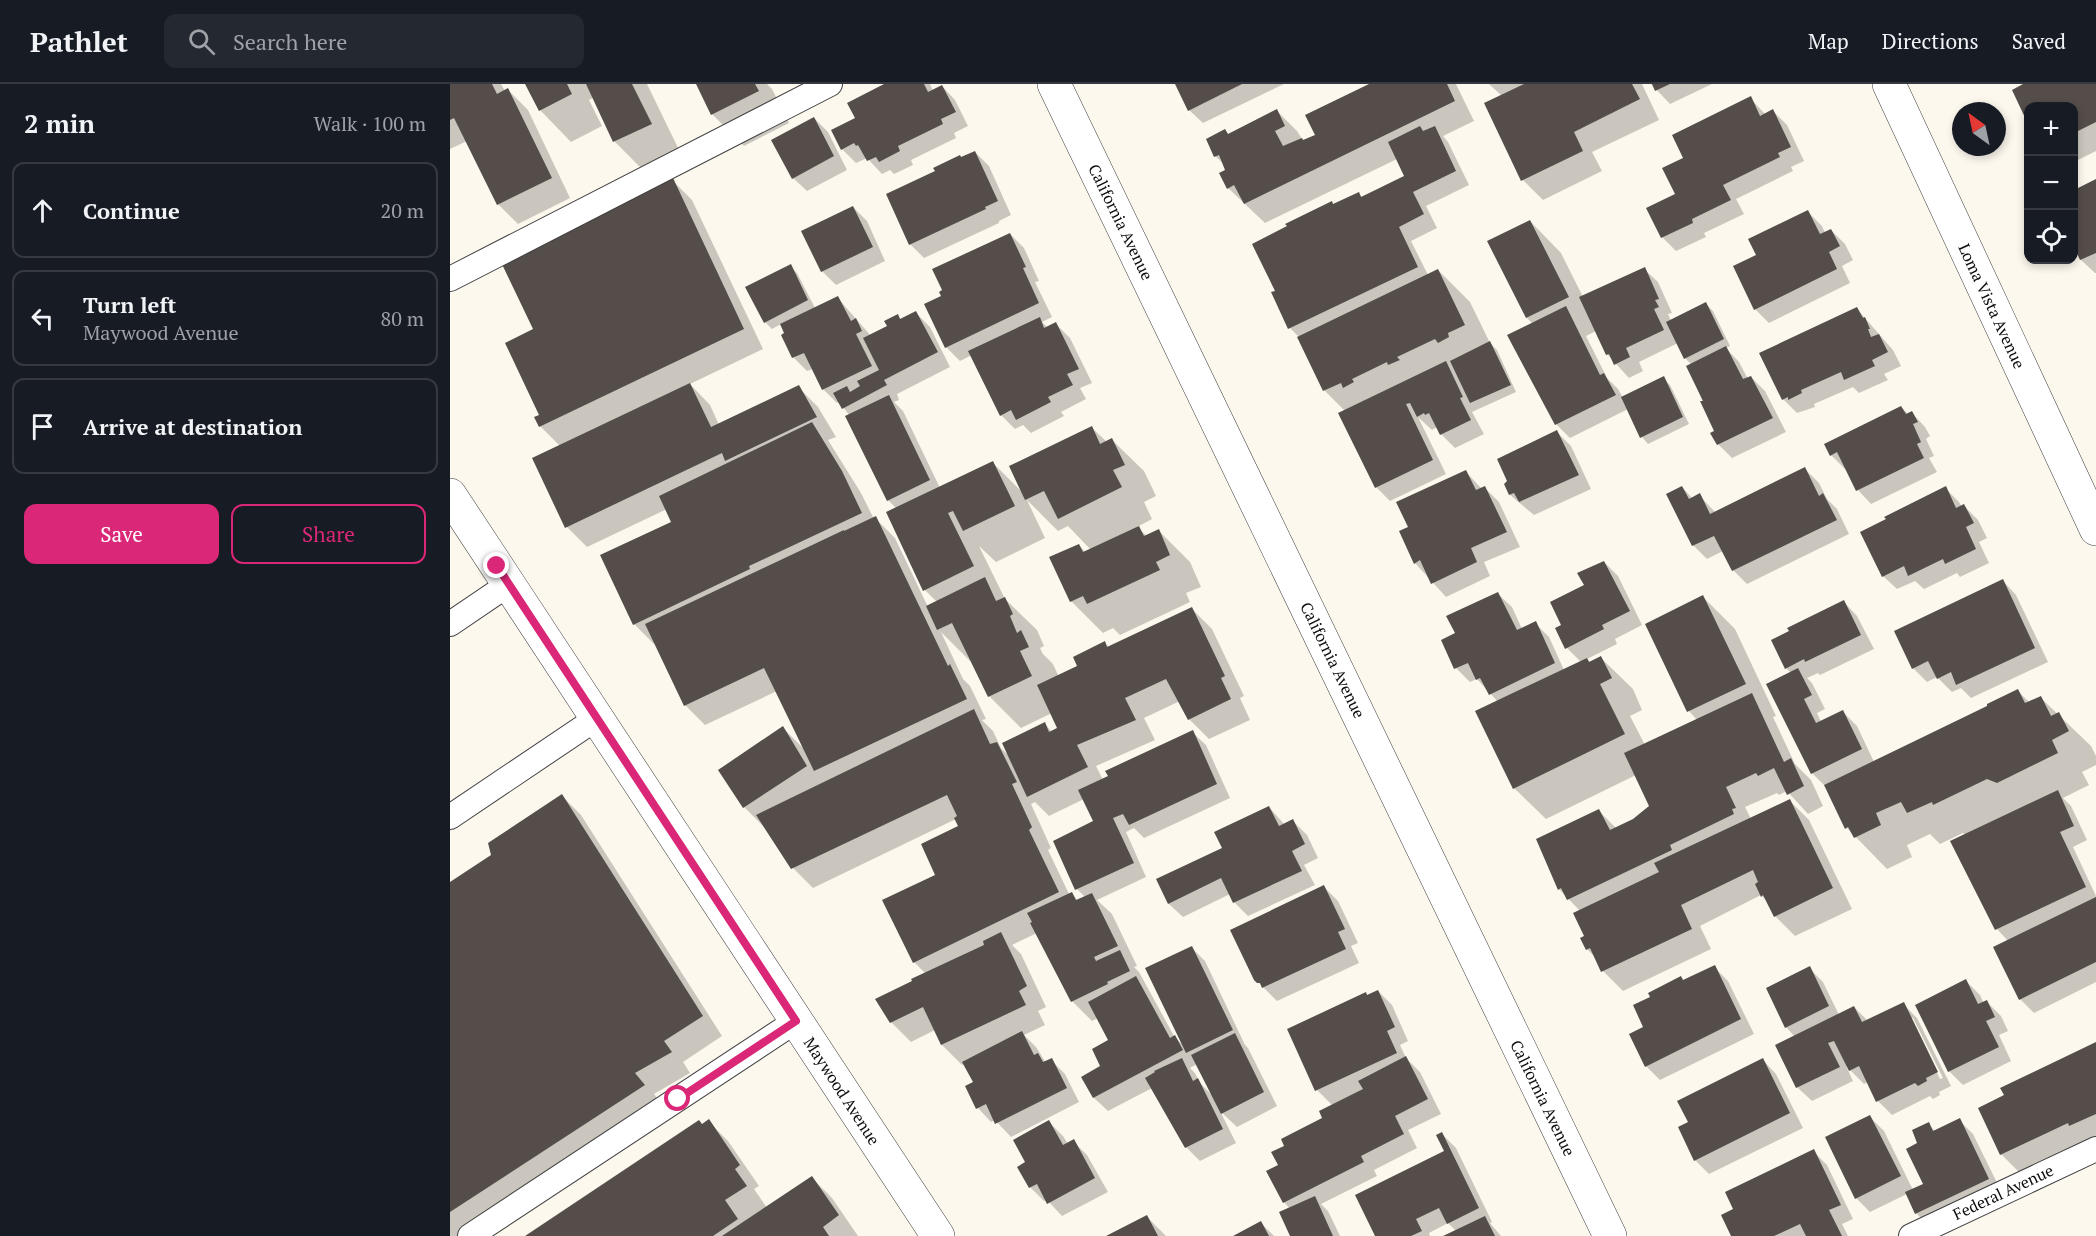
<!DOCTYPE html>
<html lang="en">
<head>
<meta charset="utf-8">
<style>
  body { margin:0; font-family:"PT Serif",serif; background:#242831; color:#f1f3f6 }
  .controls { position:absolute; right:18px; top:18px; display:grid; overflow:hidden; border-radius:12px; box-shadow:0 3px 9px #0003 }
  .controls button { width:54px; height:54px; display:grid; place-items:center; padding:0; border:0; border-bottom:2px solid #363941; background:#171b24; color:#f1f3f6; font:30px sans-serif }
  .compass { position:absolute; left:1502px; top:18px; width:54px; height:54px; border-radius:50%; background:#171b24; box-shadow:0 3px 9px #0003; rotate:327deg }
  .stop { position:absolute; width:18px; height:18px; margin:-14px; border:4px solid #db2777; border-radius:50%; background:#fff }
  .stop.end { background:#db2777; border-color:#fff; box-shadow:0 2px 6px #0008 }
  .list { margin:0; padding:0; list-style:none }
  h2 { display:flex; justify-content:space-between; align-items:center; height:78px; margin:0; padding:0 24px; font-size:26px }
  h2 small { font-size:20px; font-weight:400; color:#9ea1a6 }
  .list li { display:grid; grid-template-columns:39px 1fr auto; gap:18px; align-items:center; box-sizing:border-box; height:96px; margin:0 12px 12px; padding:0 12px; border:2px solid #363941; border-radius:12px }
  .list b { display:block; font-size:22px; white-space:nowrap }
  .list p { margin:0; font-size:20px; white-space:nowrap; color:#9ea1a6 }
  .list em { font-size:20px; font-style:normal; color:#9ea1a6 }
  .actions { display:flex; gap:12px; padding:18px 24px }
  .actions a { flex:1; padding:14px 0; border:2px solid #db2777; border-radius:12px; text-align:center; font-size:21px; color:#db2777 }
  .actions .main { background:#db2777; color:#fff }
  .icon { flex:none; width:33px; height:33px; fill:none; stroke:currentColor; stroke-width:2; stroke-linecap:round; stroke-linejoin:round }
  .map { position:relative; flex:none; width:1646px; height:1152px; overflow:hidden }
  header { display:flex; align-items:center; gap:36px; box-sizing:border-box; height:84px; padding:0 30px; background:#171b24; border-bottom:2px solid #363941 }
  header strong { font-size:28px }
  nav { display:flex; gap:33px; margin-inline-start:auto; font-size:21px }
  .search { width:420px; height:54px; background:#242831; display:flex; align-items:center; gap:15px; box-sizing:border-box; padding:0 21px; border-radius:12px; color:#9ea1a6; font-size:22px }
  main { display:flex }
  aside { flex:1; background:#171b24 }
  .map>svg:first-child { display:block }
</style>
</head>
<body>
<header>
<strong>Pathlet</strong>
<div class="search"><svg class="icon" aria-label="search" viewBox="0 0 24 24"><circle cx="10" cy="10" r="6"/><path d="M15 15l6 6"/></svg>Search here</div>
<nav><a>Map</a><a>Directions</a><a>Saved</a></nav>
</header>
<main>
<aside>
<h2>2 min<small>Walk · 100 m</small></h2>
<ul class="list">
<li><svg class="icon" aria-label="ahead" viewBox="0 0 24 24"><path d="M12 20V5M6 11l6-6 6 6"/></svg><div><b>Continue</b></div><em>20 m</em></li>
<li><svg class="icon" aria-label="left" viewBox="0 0 24 24"><path d="M17 20v-9H6M10 6l-5 5 5 5"/></svg><div><b>Turn left</b><p>Maywood Avenue</p></div><em>80 m</em></li>
<li><svg class="icon" aria-label="arrive" viewBox="0 0 24 24"><path d="M6 21V4h12l-3 4 3 4H6"/></svg><div><b>Arrive at destination</b></div></li>
</ul>
<div class="actions"><a class="main">Save</a><a>Share</a></div>
</aside>
<div class="map">
<svg width="1646" height="1152" viewBox="0 0 1646 1152">
  <rect width="100%" height="100%" fill="#fdf8ee"/>
  <path fill="#0003" fill-rule="evenodd" d="M0 0H51L55 7 58 6 78 26 120 114 68 140 48 120 17 57 0 65Z
    M77 0H197L232 72 196 89 165 58 144 13 139 16 152 42 121 58 90 26Z
    M247 0H317L322 5 339 39 294 62 262 30Z
    M437 0H480L483 7 492 2 505 16 518 42 504 49 506 54 461 76 463 81 444 90 440 86 432 90 417 74 406 79 392 65 407 34Z
    M727 0H834L753 39 739 26Z
    M922 0H1006L1024 37 993 52 998 58 1019 101 976 122 987 144 961 157 978 191 988 186 1020 218 1040 259 1047 266 1066 308 1022 328 1034 350 1005 364 991 350 987 343 982 346 968 333 996 390 940 417 926 403 895 327 875 307 850 254 840 244 823 209 827 208 884 121 909 110 913 114 956 93 947 75 815 139 778 104 777 87 775 81 765 72 775 47 779 51 827 27 847 47 854 58 867 51Z
    M1039 0H1192L1209 36 1142 68 1152 87 1093 116 1073 96 1052 12Z
    M1201 0H1262L1220 20Z
    M1577 0H1646V67L1624 78V22H1578V37L1564 6Z
    M1300 14 1316 31 1323 27 1337 41 1354 77 1341 83 1343 87 1286 115 1294 130 1254 149 1256 153 1226 167 1212 153 1227 111 1235 75Z
    M364 34 378 48 397 86 357 107 343 94Z
    M525 68 539 82 561 131 549 137V139L474 174 460 160 511 75Z
    M222 96 242 116 313 265 240 300 260 321 269 341 348 303 368 323 386 353 378 356 411 409 424 435 425 434 445 454 478 523 487 518 475 506 447 425 438 416 400 332 389 318 387 319 373 305 363 285 357 287 343 273 331 240 322 245 315 238 340 182 347 189 365 224 387 213 421 252 439 243 447 232 452 236 466 229 480 243 500 283 447 310 449 316 444 318 453 327 490 404 543 379 573 409 642 344 657 358 662 356 694 387 706 412 694 418 702 435 687 443 697 452 708 446 740 478 751 503 736 509 740 518 670 551 663 544 653 549 621 517 629 461 636 469 641 466 618 442 608 447 577 416 595 454 546 478 529 462 555 515 587 546 594 562 590 564 593 570 603 580 609 593 629 583 655 559 659 563 742 525 762 545 794 612 790 614 800 636 759 655 739 635 730 617 694 634 705 656 646 682 653 696 742 648 756 661 780 714 694 754 684 744 676 748 696 793 647 816 662 830 687 882 684 883 689 888 724 952 735 963 741 863 755 877 795 961 798 964 827 1022 787 1043 770 1027 786 1059 750 1077 736 1063 702 1004 658 1027 644 1014 633 994 652 983 660 957 648 934 642 937 622 917 587 849 562 861 571 870 596 923 588 927 595 941 574 951 586 963 596 979 601 976 615 990 629 1018 561 1053 545 1036 541 1038 528 1024 525 999 515 979 512 981 492 961 485 946 461 958 441 938 463 898 476 890 464 878 434 817 487 792 510 743 506 735 363 804 343 784 314 743 294 723 333 644 354 665 327 607 255 641 235 621 206 559 204 560 184 540 223 438 217 425 137 463 117 443 84 375 110 362 90 342 86 334 91 332 85 246ZM491 548 520 577 522 576 539 612 571 644 602 629 609 645 602 648 595 640 559 672 551 664 543 647 532 636 536 635 520 602 513 595ZM634 715 645 738 627 805 635 813 628 817 621 809 619 810 598 766 601 764 581 720 585 718 599 732ZM747 980 763 1012 750 999 745 989 740 984Z
    M1646 97V189H1645L1631 176 1624 160V107Z
    M403 123 417 137 435 177 386 201 372 187Z
    M1358 128 1372 142 1375 149 1381 146 1395 160 1403 176 1392 182 1400 199 1319 239 1305 225 1308 171Z
    M1080 137 1111 169 1133 213 1194 185 1208 198 1222 229 1218 230 1221 237 1256 220 1263 227 1280 262 1276 264 1289 278 1298 295 1301 293 1315 307 1336 348 1282 374 1268 360 1266 348 1238 283 1242 281 1235 274 1228 259 1189 278 1193 287 1179 294 1157 270 1146 247 1136 252 1157 294 1168 305 1173 314 1213 294 1220 301 1239 340 1198 360 1192 353 1178 325 1120 354 1106 340 1083 240 1077 234 1039 157Z
    M560 150 574 164 589 197 585 198 602 233 592 238 598 244 606 240 620 254 642 299 630 304 636 315 611 328 614 332 581 349 573 341 565 345 551 331 522 271 510 277 496 263 493 212Z
    M1407 225 1443 266 1451 282 1434 290 1438 296 1409 309 1403 303 1364 320 1365 323 1347 329 1333 315Z
    M1451 323 1458 330 1462 329 1475 343 1480 352 1476 355 1484 372 1479 374 1487 388 1421 420 1408 406 1397 384 1395 385 1381 371Z
    M1107 348 1121 362 1141 405 1084 431 1060 411Z
    M1355 385 1369 399 1377 415 1387 425 1399 450 1297 500 1283 486 1273 467 1257 475 1243 461 1232 403 1243 415 1249 411 1266 429Z
    M1016 388 1032 405 1035 404 1049 418 1070 463 1034 478 1040 492 996 513 965 479 960 444Z
    M1495 404 1509 418 1512 423 1514 422 1528 436 1537 454 1529 458 1539 479 1510 493 1507 489 1474 505 1465 497 1447 505 1433 492Z
    M1154 478 1168 492 1192 541 1165 555 1167 560 1137 575 1141 579 1151 574 1183 605 1192 626 1180 632 1195 661 1247 636 1239 627 1197 541 1253 513 1285 545 1326 632 1323 633 1345 680 1361 696 1373 722 1358 730 1337 707 1329 711 1327 709 1295 723 1301 735 1339 716 1359 736 1402 825 1345 852 1325 832 1319 819 1311 811 1250 842 1261 865 1173 907 1153 887 1147 875 1137 865 1130 827 1109 805 1149 727 1167 745 1184 737 1201 722 1186 691 1096 735 1064 704 1048 618 1027 595 1020 598 1006 584 993 556 1007 550 1048 510 1062 523 1072 545 1085 539 1099 553 1114 586 1131 578 1117 564 1107 544 1113 541 1136 502Z
    M1553 497 1566 511 1598 578 1521 614 1511 604 1502 608 1487 593 1477 598 1463 584Z
    M1394 518 1407 532 1424 565 1370 591 1368 589 1357 594 1362 599 1375 625 1367 629 1371 638 1393 628 1407 642 1424 678 1568 607 1580 619 1591 614 1641 662 1646 672V681L1632 688 1639 701 1613 714 1621 722 1637 756 1623 763 1646 812V898L1584 929 1570 915 1559 858 1547 845 1516 752 1513 749 1490 760 1480 750 1457 761 1462 773 1437 785 1397 744 1376 703 1362 689 1341 589 1336 584Z
    M112 712 131 731 272 952 233 978 240 989 204 1010 213 1021 14 1152H0V799L42 771Z
    M819 723 835 741 843 737 857 751 868 774 854 781 865 801 798 832 784 818 780 810 733 833 719 820 708 796 774 765Z
    M874 803 888 817 908 859 901 862 909 879 827 917 808 898Z
    M1264 883 1278 897 1304 950 1210 996 1196 982 1195 943 1234 897Z
    M1359 884 1373 898 1389 931 1404 923 1418 937 1453 920 1467 934 1501 1002 1489 1008 1490 1011 1483 1015 1480 1012 1442 1031 1428 1017 1418 998 1414 1000 1396 982 1403 997 1362 1017 1348 1004 1327 962 1345 953 1336 943ZM1460 934H1463L1493 994 1490 995Z
    M1516 897 1530 911 1534 920 1537 918 1551 932 1558 947 1549 951 1561 977 1513 1001 1499 987Z
    M928 907 942 921 958 957 950 961 956 974 970 988 991 1030 958 1046 967 1064 924 1086 927 1092 871 1120 878 1127 890 1152H842L840 1125 834 1118 830 1082 837 1062 874 1035 883 1022 867 1006 918 912Z
    M1646 959V1072L1583 1102 1551 1070Z
    M1313 976 1326 990 1353 1044 1259 1090 1245 1076 1240 1039Z
    M1420 1033 1434 1047 1463 1106 1475 1100 1469 1060 1478 1040 1485 1047 1509 1036 1523 1050 1552 1109 1480 1143 1466 1129 1457 1110 1420 1128 1406 1114Z
    M258 1037 278 1057 309 1102 304 1105 317 1124 362 1094 382 1114 408 1152H78Z
    M599 1038 613 1052 618 1060 623 1057 637 1071 658 1108 612 1132 597 1116 594 1117 580 1103 577 1079Z
    M992 1050 1006 1064 1042 1138 1040 1139 1051 1152H997L1006 1147 998 1139 979 1149 980 1152H927L996 1068Z
    M1363 1067 1377 1081 1403 1135 1392 1140 1398 1152H1283L1285 1126Z
    M697 1133 716 1152H659Z
    M811 1139 824 1152H787Z"/>
  <path fill="#544d4a" d="M0 0H42L47 10 58 4 102 94 47 121 4 34 0 36Z
    M75 0H117L122 10 89 27Z
    M136 0H182L202 40 163 58Z
    M246 0H305L309 7 261 31Z
    M434 0H474L478 8 492 1 506 28 491 35 493 40 448 62 450 67 429 78 426 73 417 77 408 61 406 62 404 59 391 66 381 46 405 34 397 19Z
    M725 0H792L738 27Z
    M919 0H997L1005 17 794 120 784 101 777 105 769 89 775 86 769 71 764 73 756 55 775 45 778 50 827 25 835 42 825 47 833 62 852 54 853 56 865 51 855 31Z
    M1074 0H1182L1190 15 1124 48 1133 67 1071 97 1034 19Z
    M1202 0H1220L1205 7Z
    M1573 0H1646V38L1624 49V22H1578V40L1562 6Z
    M1301 12 1310 32 1323 25 1341 63 1328 69 1330 73 1273 101 1281 116 1242 135 1243 139 1211 154 1196 124 1225 110 1212 84 1233 74 1222 51Z
    M364 33 384 72 342 95 321 56Z
    M970 42 973 47 985 42 1006 87 963 108 974 130 949 143 968 183 838 245 821 208 825 207 802 160 837 142 835 140 882 117 883 120 909 108 911 113 954 92 938 58Z
    M525 67 548 117 535 123 536 125 459 161 436 110 485 87 483 84 510 71 511 73Z
    M223 94 294 245 89 343 84 333 89 331 55 259 83 245 50 176Z
    M1646 95V169L1630 176 1624 163V106Z
    M403 122 423 163 371 188 351 147Z
    M1358 126 1370 150 1381 145 1390 162 1379 168 1387 185 1304 226 1283 182 1306 171 1298 155Z
    M1080 136 1119 213 1076 234 1037 157Z
    M560 149 576 183 573 184 589 219 495 264 474 220 491 212 489 208 492 206 482 185Z
    M341 180 358 216 314 239 295 203Z
    M1195 183 1209 215 1205 216 1209 223 1204 225 1214 246 1176 264 1180 273 1164 281 1159 270 1156 271 1129 213Z
    M988 185 1015 241 998 249 999 253 988 259 985 255 947 273 950 276 938 281 937 278 902 295 904 298 893 304 891 299 873 307 847 253Z
    M388 212 401 237 406 234 412 247 406 250 422 282 372 306 354 269 342 274 331 251 334 249 330 240Z
    M1256 218 1274 255 1234 275 1216 238Z
    M1116 222 1150 291 1154 289 1166 311 1105 341 1057 251Z
    M1407 223 1413 234 1415 233 1420 245H1418L1421 253 1429 250 1438 268 1422 276 1425 282 1394 296 1391 288 1351 306 1352 309 1338 316V313L1332 316 1309 269Z
    M466 227 488 268 434 296 437 301 392 325 383 309 397 302 400 308 410 302 407 297 429 286 413 254 437 242 434 237 448 230 450 235Z
    M590 233 594 244 606 238 629 285 617 290 623 301 598 313 601 318 566 336 561 326 550 332 518 267Z
    M1040 257 1061 301 1020 319 1000 277Z
    M1276 262 1293 295 1301 292 1323 334 1267 361 1260 349 1264 347 1250 317H1253L1236 282Z
    M996 277 1013 313 1010 314 1021 336 990 351 979 329 975 331 974 329 967 333 960 319 956 320 983 376 925 404 888 329Z
    M1214 292 1233 333 1190 354 1171 313Z
    M240 299 261 343 349 301 367 333 275 377 272 369 115 444 82 374Z
    M439 311 480 396 437 417 395 332Z
    M1451 322 1456 330 1462 327 1468 338 1463 340 1471 358 1467 360 1474 374 1406 407 1387 368 1380 372 1374 360Z
    M362 338 392 387 412 429 299 482 300 485 183 541 150 471 221 438 209 412Z
    M642 342 650 360 662 354 675 381 663 386 672 403 608 435 594 407 575 416 559 382Z
    M1107 346 1129 391 1069 418 1064 409 1059 411 1054 400 1057 397 1047 375Z
    M543 377 565 422 513 447 503 427 498 429 524 482 473 507 436 428Z
    M1355 383 1369 412 1373 409 1387 436 1282 487 1264 452 1242 462 1216 410 1232 402 1239 415 1250 409 1260 430Z
    M1016 386 1026 406 1035 402 1057 448 1021 464 1027 478 981 500 970 476 964 480 949 447 958 443 946 418Z
    M1496 402 1506 424 1514 420 1524 439 1516 443 1526 465 1495 480 1493 475 1458 492 1454 482 1432 493 1410 448 1436 435 1434 433Z
    M426 432 498 582 500 580 517 615 364 687 314 584 234 622 195 540 394 446V447Z
    M689 442 694 452 709 445 720 471 706 478 710 486 637 520 633 512 620 518 599 473 629 460 633 468Z
    M1154 477 1180 527 1152 541 1154 545 1115 565 1105 544 1111 541 1100 518 1134 501 1127 489Z
    M535 493 546 517 555 513 563 530 560 532 567 549 571 546 579 563 570 567 582 592 538 613 502 539 487 546 476 522Z
    M1553 495 1585 564 1506 601 1501 588 1487 595 1478 577 1462 585 1444 547Z
    M1048 508 1067 546 1086 537 1105 579 1039 611 1030 594 1026 596 1018 579 1004 585 991 556 1005 549 996 532Z
    M1253 511 1296 600 1237 628 1195 540Z
    M1394 516 1411 551 1355 578 1354 575 1335 585 1321 556 1339 547 1337 544Z
    M742 523 775 592 771 594 781 615 738 636 716 595 675 614 686 636 627 661 638 683 577 713 552 659 595 638 599 648 607 644 587 601 627 582 623 573 655 557 657 563Z
    M1151 572 1162 594 1150 600 1175 650 1063 705 1025 627 1137 574 1139 578Z
    M1348 584 1362 611 1354 615 1366 639 1393 626 1412 665 1361 690 1316 600Z
    M1568 605 1575 619 1591 612 1601 632 1609 628 1619 647 1602 656 1608 669 1547 699 1537 695 1483 721 1482 718 1457 729 1451 718 1426 729 1431 741 1404 754 1398 743 1395 745 1374 701 1537 622V620Z
    M1302 609 1334 678 1341 674 1354 702 1337 711 1324 684 1308 692 1306 689 1276 703 1286 724 1282 725 1284 730 1220 761 1222 766 1117 816 1111 804 1108 806 1086 755 1149 725 1160 746 1183 735 1199 722 1174 669Z
    M524 625 540 660 547 658 567 698 562 700 582 743 579 746 609 808 463 879 432 816 485 791 471 760 508 742 504 734 507 732 497 711 341 785 306 731Z
    M333 642 357 682 293 724 268 686Z
    M743 646 767 700 679 741 673 730 663 734 684 779 625 806 603 757 643 737 628 706 658 692 655 687Z
    M1608 706 1624 742 1610 748 1636 803 1545 846 1500 757Z
    M112 710 253 932 214 957 222 968 185 989 195 1001 0 1128V798L41 771 38 759Z
    M1340 715 1383 804 1324 833 1313 811 1311 813 1305 800 1308 798 1303 786 1231 821 1242 845 1151 888 1140 864 1136 866 1130 854 1134 852 1123 829 1209 788 1204 779Z
    M819 722 829 742 843 735 855 760 842 767 852 787 783 819 771 794 718 820 706 795 772 764 764 748Z
    M874 801 895 845 888 848 896 865 812 904 810 899H807L804 896 780 846Z
    M622 808 626 816 642 809 668 862 644 873 646 877 670 866 680 887 657 898 658 900 621 918 580 839 582 838 577 829Z
    M1646 813V878L1569 916 1543 863Z
    M551 848 577 902 569 907 576 921 491 961 473 923 440 939 425 915 462 897 461 895 534 861 533 857Z
    M742 862 783 946 736 969 695 884Z
    M1265 881 1291 935 1195 983 1179 950 1193 943 1183 921 1200 913 1198 909 1231 892 1233 896Z
    M1360 882 1379 922 1335 944 1316 904Z
    M686 892 720 954 725 951 733 966 643 1014 631 993 650 982 642 965 658 956 638 918Z
    M1516 895 1528 920 1537 916 1545 933 1536 937 1549 963 1498 988 1465 921Z
    M928 906 945 943 937 947 947 969 865 1007 837 945 916 908 917 911Z
    M1454 918 1488 988 1476 994 1477 997 1468 1002 1465 999 1426 1018 1409 982 1399 987 1384 957 1378 959 1390 983 1346 1004 1325 961 1404 922 1412 938Z
    M572 947 584 971 588 969 593 978 602 974 617 1004 545 1040 536 1020 526 1025 515 1002 523 998 512 978Z
    M785 949 814 1008 771 1030 741 971Z
    M1646 958V1030L1619 1042 1618 1039 1550 1071 1528 1024 1554 1011 1550 1004Z
    M956 972 978 1015 945 1032 954 1050 911 1072 914 1078 833 1119 816 1087 828 1081 821 1068 834 1062 831 1055 872 1034 869 1027 913 1005 908 997Z
    M732 974 743 997 748 994 773 1045 735 1064 695 994 705 988 704 987Z
    M1313 974 1340 1029 1244 1077 1228 1043 1238 1038 1227 1017Z
    M1420 1031 1451 1092 1405 1115 1375 1053Z
    M1510 1034 1539 1095 1465 1130 1455 1108 1473 1100 1456 1065 1467 1059 1462 1046 1479 1038 1483 1047Z
    M259 1035 290 1081 285 1085 297 1102 275 1116 288 1135 263 1152H75L249 1036 252 1040Z
    M599 1036 613 1061 624 1055 645 1094 597 1120 587 1100 579 1104 567 1083 575 1078 563 1056Z
    M992 1048 1029 1124 997 1140 989 1124 966 1135 972 1147 961 1152H925L905 1111 994 1067 986 1051Z
    M1364 1065 1391 1121 1379 1126 1392 1152H1356L1350 1140 1324 1152H1281L1271 1131 1283 1125 1275 1108Z
    M362 1092 389 1131 373 1143 379 1152H272Z
    M865 1112 883 1152H840L829 1128Z
    M697 1131 708 1152H656Z
    M1035 1132 1045 1152H993Z
    M811 1137 819 1152H783Z"/>
  <g fill="none" stroke-linecap="round" stroke-linejoin="round">
    <defs>
      <path id="service" d="M0 195 380 0
        M0 540 59 500
        M0 733 147 634
        M20 1152 346 937
        M1461 1152 1646 1065"/>
      <path id="minor" d="M604 0 1160 1152
        M1439 0 1646 445"/>
      <path id="tertiary" d="M0 411 488 1152"/>
    </defs>
    <use href="#service" stroke="#404040" stroke-width="26"/>
    <use href="#minor" stroke="#404040" stroke-width="34"/>
    <use href="#tertiary" stroke="#404040" stroke-width="34"/>
    <use href="#service" stroke="#fff" stroke-width="24"/>
    <use href="#minor" stroke="#fff" stroke-width="33"/>
    <use href="#tertiary" stroke="#fff" stroke-width="33"/>
  </g>
  <g fill="none" stroke-linecap="round" stroke-linejoin="round">
    <path stroke="#db2777" stroke-width="8" d="M47 482 346 937 228 1015"/>
  </g>
  <g text-anchor="middle" stroke-width="6" stroke-linejoin="round" paint-order="stroke">
    <g font-size="16" fill="#0d0d0d" stroke="#fff">
      <text transform="translate(671 138) rotate(64)" y="6">California Avenue</text>
      <text transform="translate(1542 222) rotate(65)" y="6">Loma Vista Avenue</text>
      <text transform="translate(883 576) rotate(64)" y="6">California Avenue</text>
      <text transform="translate(392 1007) rotate(57)" y="6">Maywood Avenue</text>
      <text transform="translate(1093 1014) rotate(64)" y="6">California Avenue</text>
      <text transform="translate(1553 1108) rotate(-25)" y="6">Federal Avenue</text>
    </g>
  </g>
</svg>
<div class="controls">
<button>+</button>
<button>−</button>
<button><svg class="icon" aria-label="locate" viewBox="0 0 24 24"><circle cx="12" cy="12" r="6"/><path d="M12 2v4M12 18v4M2 12h4M18 12h4"/></svg></button>
</div>
<svg class="compass" viewBox="-18 -18 36 36"><path d="M0-13l5 13h-10z" fill="#e53935"/><path d="M0 13l5-13h-10z" fill="#9ea1a6"/></svg>
<div class="stop" style="left:228px;top:1015px"></div>
<div class="stop end" style="left:47px;top:482px"></div>
</div>
</main>
</body>
</html>
